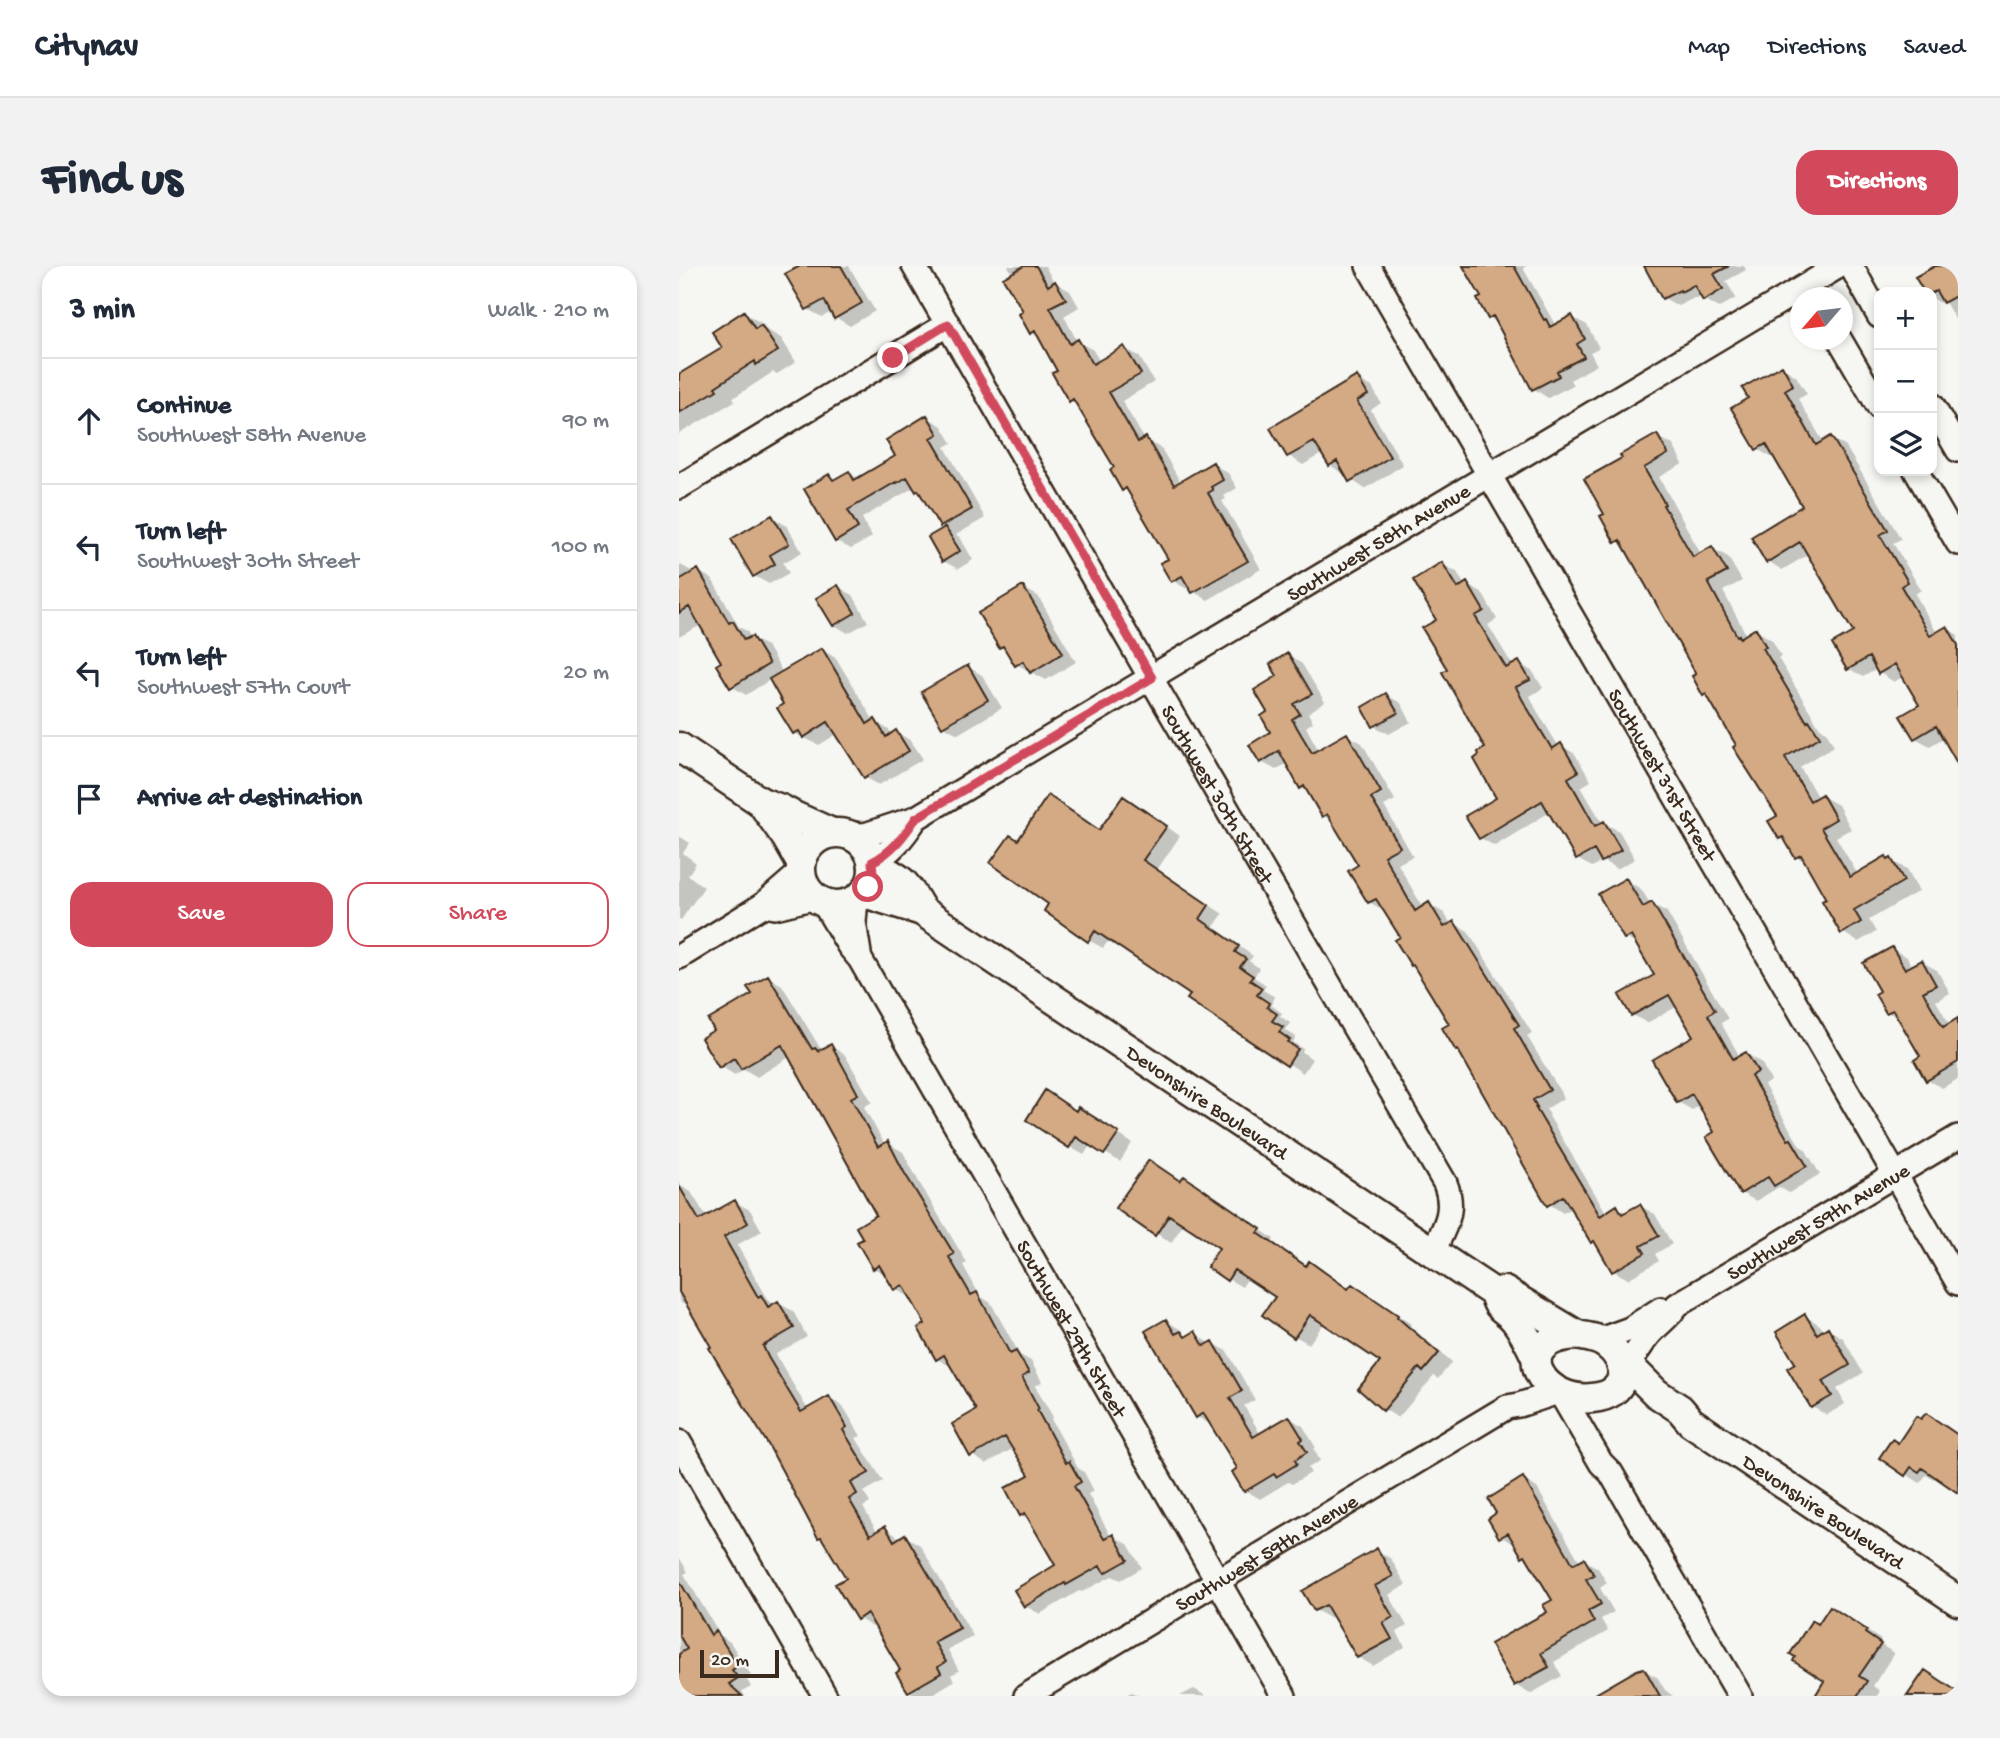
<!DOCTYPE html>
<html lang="en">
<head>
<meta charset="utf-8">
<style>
  body { margin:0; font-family:"Gochi Hand",sans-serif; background:#f2f2f3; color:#1f2937 }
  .controls { position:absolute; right:21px; top:21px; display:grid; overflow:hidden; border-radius:14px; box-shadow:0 4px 10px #0003 }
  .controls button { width:63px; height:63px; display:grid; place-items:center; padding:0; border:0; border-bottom:2px solid #e0e1e3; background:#fff; color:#1f2937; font:35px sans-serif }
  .compass { position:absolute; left:1111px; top:21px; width:63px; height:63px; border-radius:50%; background:#fff; box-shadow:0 4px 10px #0003; rotate:242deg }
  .scale { position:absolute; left:21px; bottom:18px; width:79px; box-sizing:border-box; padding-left:7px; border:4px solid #3b2a1e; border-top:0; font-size:19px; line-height:24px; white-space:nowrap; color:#3b2a1e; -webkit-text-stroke:5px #f6f6f2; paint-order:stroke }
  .stop { position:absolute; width:21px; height:21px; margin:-16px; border:5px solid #d1495b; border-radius:50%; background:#fff }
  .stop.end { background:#d1495b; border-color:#fff; box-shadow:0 2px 7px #0008 }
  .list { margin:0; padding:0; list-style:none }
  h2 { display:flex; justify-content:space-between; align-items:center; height:91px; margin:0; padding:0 28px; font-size:30px }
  h2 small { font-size:23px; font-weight:400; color:#747a83 }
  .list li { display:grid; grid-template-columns:46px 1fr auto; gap:21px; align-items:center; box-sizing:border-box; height:126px; padding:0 28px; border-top:2px solid #e0e1e3 }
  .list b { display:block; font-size:26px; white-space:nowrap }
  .list p { margin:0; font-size:23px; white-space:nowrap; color:#747a83 }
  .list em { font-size:23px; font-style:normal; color:#747a83 }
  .actions { display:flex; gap:14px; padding:21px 28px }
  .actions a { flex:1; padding:16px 0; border:2px solid #d1495b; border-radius:21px; text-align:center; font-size:24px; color:#d1495b }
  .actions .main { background:#d1495b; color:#fff }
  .icon { flex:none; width:38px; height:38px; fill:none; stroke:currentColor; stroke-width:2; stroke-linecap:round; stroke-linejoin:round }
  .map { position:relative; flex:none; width:1279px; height:1430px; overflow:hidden; border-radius:21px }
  header { display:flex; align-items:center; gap:42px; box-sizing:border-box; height:98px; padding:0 35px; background:#fff; border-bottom:2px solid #e0e1e3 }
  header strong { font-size:33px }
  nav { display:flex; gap:38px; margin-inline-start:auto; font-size:24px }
  .intro { display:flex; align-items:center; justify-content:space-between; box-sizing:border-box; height:168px; padding:0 42px }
  h1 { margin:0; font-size:49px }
  .button { padding:18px 32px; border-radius:21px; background:#d1495b; color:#fff; font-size:24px; font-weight:700 }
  main { display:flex; gap:42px; padding:0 42px }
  aside { flex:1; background:#fff; border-radius:21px; box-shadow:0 4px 10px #0003 }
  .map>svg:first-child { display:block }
</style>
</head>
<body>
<header>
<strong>Citynav</strong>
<nav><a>Map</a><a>Directions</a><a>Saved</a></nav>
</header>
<div class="intro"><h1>Find us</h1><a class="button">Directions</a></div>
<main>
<aside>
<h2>3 min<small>Walk · 210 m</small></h2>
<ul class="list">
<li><svg class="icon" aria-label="ahead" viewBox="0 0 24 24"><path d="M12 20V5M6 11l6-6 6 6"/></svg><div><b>Continue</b><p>Southwest 58th Avenue</p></div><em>90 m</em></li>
<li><svg class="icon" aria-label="left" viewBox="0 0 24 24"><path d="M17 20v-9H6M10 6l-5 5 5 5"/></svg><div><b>Turn left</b><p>Southwest 30th Street</p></div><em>100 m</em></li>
<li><svg class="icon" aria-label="left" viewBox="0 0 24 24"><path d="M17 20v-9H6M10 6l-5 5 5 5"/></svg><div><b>Turn left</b><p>Southwest 57th Court</p></div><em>20 m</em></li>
<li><svg class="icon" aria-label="arrive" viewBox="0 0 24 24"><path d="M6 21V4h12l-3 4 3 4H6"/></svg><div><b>Arrive at destination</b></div></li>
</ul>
<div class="actions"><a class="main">Save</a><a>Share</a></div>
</aside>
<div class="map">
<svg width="1279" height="1430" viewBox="0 0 1279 1430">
  <rect width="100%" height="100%" fill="#f6f6f2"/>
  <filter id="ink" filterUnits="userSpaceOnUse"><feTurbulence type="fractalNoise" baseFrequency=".0143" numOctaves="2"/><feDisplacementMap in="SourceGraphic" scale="14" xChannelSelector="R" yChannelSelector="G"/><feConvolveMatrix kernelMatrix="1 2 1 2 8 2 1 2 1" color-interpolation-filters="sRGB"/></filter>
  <g filter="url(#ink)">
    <path fill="#0003" d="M124 0H170L196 45 171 60 156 51 153 46 143 51 128 43Z
      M329 0H366L375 16 391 25 400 41 385 50 398 75 414 84 421 96 445 82 460 90 475 116 443 135 466 174 482 182 502 217 534 198 549 207 558 222 545 230 547 233 543 235 582 303 529 334 515 326 512 321 508 323 494 315 491 294 452 228 445 223 438 202 400 140 391 134 380 105 362 72 352 67 334 9Z
      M786 0H848L844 2 877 60 893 51 908 59 920 82 911 86 918 99 891 114 894 119 869 132 855 123 819 57 810 51 805 32Z
      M967 0H1065L1067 4 1047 15 1057 32 1040 42 1025 33 1023 30 1018 33 1015 32 999 40 985 32Z
      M1259 0H1279V58L1266 36 1263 38 1253 32V26H1247L1239 12Z
      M65 47 84 58 88 64 102 72 117 96 98 108 94 106 54 132 56 135 0 168V107L2 108 45 83Z
      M1103 101 1117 110 1128 128 1119 133 1145 177 1152 172 1167 181 1222 273 1214 277 1242 324 1236 328 1258 367 1268 362 1279 369V493L1266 471 1251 480 1236 472 1242 440 1225 410 1215 416 1201 407 1198 403 1184 411 1169 402 1176 366 1130 288 1103 304 1089 295 1125 241 1095 190 1092 191 1078 183 1071 133Z
      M678 113 693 121 702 137 692 144 724 199 686 223 651 199 644 187 624 199 610 190 593 162Z
      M248 151 263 160 273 177 266 181 306 252 277 269 281 271 294 294 279 303 264 295 266 262 262 260 243 228 237 223H232L183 252 193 271 172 283 157 275 150 210 157 214 170 207 180 213 218 191Z
      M978 170 994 179 1004 198 980 211 1022 288 1033 282 1049 291 1063 315 1044 325 1068 370 1077 364 1093 374 1102 390 1099 392 1141 462 1147 465 1155 480 1121 501 1139 532 1143 530 1159 539 1172 563 1157 571 1179 609 1207 592 1228 603 1240 625 1190 654 1197 666 1179 676 1163 666 1149 634 1128 597 1118 591 1109 576 1102 572 1100 550 1032 432 1025 428 1019 409 947 281 938 275 927 248 945 192Z
      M93 251 108 260 123 286 104 297 110 307 90 318 75 310Z
      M0 298 14 306 19 305 33 313 60 361 68 365 72 372 88 380 104 407 143 384 157 392 195 455 210 464 213 469 218 466 232 475 244 493 200 519 186 511 158 468 140 479 115 467 107 439 92 413 67 429 52 420 45 397 22 359 0 371Z
      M763 298 778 306 786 320 788 318 803 327 818 353 809 359 834 400 840 397 854 406 864 422 851 430 857 443 880 481 882 479 896 488 912 515 902 521 924 558 925 557 940 565 956 593 938 603 924 595 913 601 898 593 871 546 816 580 801 572 819 533 809 482 771 403 759 355Z
      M159 321 174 329 189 356 169 367 155 359Z
      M344 322 359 330 397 396 367 414 337 398 330 385 321 381Z
      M609 389 623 398 646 436 629 447 634 456 627 461 640 485 668 469 683 477 716 534 705 540 734 590 719 598 744 642 750 638 765 647 772 658 775 657 789 665 853 767 848 770 885 832 867 843 871 849 870 850 928 948 938 941 948 947 961 940 976 948 993 978 976 988 980 995 949 1013 934 1005 920 979 913 976 893 942 884 947 870 938 782 786 778 784 772 759 737 701 733 699 723 672 704 644 690 636 681 600 655 555 644 550 631 527 622 522 608 497 597 504 582 496 593 467 591 447 600 410Z
      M289 401 303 409 323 442 279 468 264 460Z
      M707 429 722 437 732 456 710 468 695 460Z
      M370 531 421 565 459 540 501 570 478 604 544 648 534 662 574 690 570 695 580 702 575 711 587 719 584 724 596 731 592 739 603 747 601 750 611 757 606 764 617 771 614 776 624 783 623 786 633 793 624 807 510 733 514 728 431 673 424 682 409 674 372 638 339 576Z
      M0 570 11 577 4 587 17 597 9 609 25 621 2 654 0 653Z
      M947 614 962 623 972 639 973 638 988 646 1049 753 1042 757 1061 791 1067 788 1082 796 1092 815 1085 819 1121 880 1126 883 1141 908 1110 927 1100 921 1077 935 1062 927 1038 867 1022 839 1013 844 999 836 1017 771 999 740 968 757 954 749 977 709 960 680 947 672Z
      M1213 683 1228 691 1233 701 1243 696 1258 704 1271 727 1257 735 1271 759 1279 758V813L1263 822 1248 814 1244 790 1222 754 1209 746 1203 726Z
      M89 711 103 719 143 785 152 780 166 789 193 836 185 841 206 879 209 877 224 886 240 916 288 997 284 999 301 1030 312 1037 341 1089 352 1095 363 1116 356 1120 374 1151 372 1153 399 1202 405 1206 415 1225 409 1228 432 1271 434 1270 449 1278 463 1302 442 1314 433 1310 403 1326 400 1325 361 1348 346 1340 378 1300 353 1255 342 1249 353 1210 335 1182 307 1198 293 1189 300 1145 273 1101 258 1093 249 1059 233 1030 231 1031 216 1023 208 1009 195 1002 187 973 199 949 112 790 78 811 65 803 56 809 41 800 37 765 75 729Z
      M398 846 414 852 453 877 441 896 412 878 405 889 391 881Z
      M503 917 520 921 595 973 593 977 628 1001 631 997 671 1024 688 1028 732 1058 731 1060 773 1096 759 1113 755 1110 719 1152 705 1143 704 1096 645 1057 630 1078 616 1070 598 1031 569 1012 563 1021 549 1013 543 982 505 957 492 977 439 942Z
      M0 919 12 926 28 952 56 936 71 944 83 965 58 979 90 1035 96 1039 99 1037 114 1045 128 1071 97 1088 104 1101 129 1144 150 1132 164 1140 182 1170 177 1172 204 1215 185 1226 191 1237 184 1241 198 1266 206 1262 222 1273 226 1270 241 1279 294 1370 269 1384 280 1405 272 1409 275 1415 250 1430H239L230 1425 223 1405 197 1359 193 1361 179 1352 169 1312 147 1275 140 1271 125 1239 11 1042 2 1037 0 1034Z
      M1126 1050 1141 1059 1145 1066 1149 1063 1164 1072 1184 1107 1158 1123 1166 1138 1148 1149 1133 1141 1118 1098Z
      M487 1055 501 1063 504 1068 509 1071 516 1067 532 1078 534 1077 548 1085 576 1134 565 1140 582 1169 610 1152 624 1160 637 1182 635 1183 641 1195 629 1202 632 1207 613 1218 609 1216 581 1233 566 1224 560 1203 533 1159 518 1151Z
      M1243 1155 1279 1169V1224L1258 1210 1255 1213 1247 1209 1241 1217 1227 1208 1220 1178Z
      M844 1213 858 1222 901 1296 905 1294 919 1302 928 1317 921 1322 935 1346 922 1353 929 1365 875 1396 883 1410 851 1428 836 1419 875 1335 851 1293 844 1289 838 1279 822 1271 820 1248Z
      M698 1284 712 1293 727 1319 710 1329 728 1360 718 1366 726 1381 694 1400 679 1391 655 1350 651 1352 636 1344Z
      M0 1291 9 1306 5 1308 41 1369 51 1376 72 1409 67 1412 72 1421 63 1426 66 1430H0Z
      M1166 1350 1202 1374 1199 1377 1215 1387 1194 1420 1201 1425 1198 1430H1152L1148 1415Z
      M965 1404 979 1412 986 1424 994 1430H924Z
      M515 1423 527 1430H501Z
      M453 1426 460 1430H445Z"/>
    <path fill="#d4aa85" stroke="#3b2a1e" stroke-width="2" d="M121 0H162L183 37 155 53 145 34 127 44 106 8Z
      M345 0H357L369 20 376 15 387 33 371 41 391 78 399 73 414 98 445 80 462 108 430 126 459 176 467 171 495 219 534 196 544 214 532 221 534 224 529 227 569 295 513 327 503 310 492 316 481 297 489 293 447 222 443 225 431 204 435 201 394 133 390 136 373 107 378 105 356 65 351 68 340 48 344 45 324 12Z
      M784 0H835L865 54 867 53 871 61 893 49 906 73 898 78 905 91 878 105 880 110 853 124 814 50 809 53 798 33 802 31Z
      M965 0H1050L1035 8 1044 23 1024 35 1015 19 1002 26 1001 24 983 33Z
      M1256 0H1279V29L1264 37 1257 25 1253 27 1245 26 1236 11Z
      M65 45 76 63 82 59 99 85 77 99 76 95 36 121 38 124 0 147V108L43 82 33 66Z
      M1103 99 1114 119 1106 124 1137 179 1152 170 1209 264 1201 269 1229 316 1222 320 1251 370 1268 360 1279 379V499L1257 460 1235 473 1221 450 1240 439 1216 398 1199 408 1190 391 1168 404 1153 378 1174 366 1121 276 1087 297 1072 271 1123 240 1087 178 1077 184 1052 142 1069 132 1063 122Z
      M678 110 689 129 678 135 711 191 670 216 658 195 650 200 635 176 608 191 591 162Z
      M248 149 259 168 252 172 293 243 261 261 239 224 237 226 228 211 218 217 217 216 169 244 179 262 156 276 125 223 150 208 154 214 170 205 175 214 216 190 207 174Z
      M978 168 989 188 965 202 986 238 984 239 1014 291 1033 280 1048 306 1029 316 1058 370 1060 369 1061 372 1077 362 1087 381 1084 382 1128 456 1130 454 1141 471 1106 491 1131 535 1143 528 1157 553 1142 562 1171 611 1207 590 1209 594 1212 592 1225 615 1175 644 1182 656 1162 668 1143 635 1147 633 1122 589 1116 592 1104 571 1100 573 1089 555 1098 550 1054 481 1057 479 1027 428 1024 430 1013 410 1017 408 941 274 936 277 921 250 925 248 905 213 943 192 941 189Z
      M93 249 110 278 91 289 96 298 74 311 52 273Z
      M266 261 281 285 263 296 249 271Z
      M763 296 779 322 788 316 805 345 796 350 827 402 840 395 851 414 837 421 843 433 873 483 882 477 899 506 889 512 916 560 925 555 942 584 922 596 915 584 897 594 863 535 800 573 786 550 817 532 795 493 800 489 799 486 806 482 763 406 768 403 743 362 757 354 734 314Z
      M19 303 50 357 54 355 65 374 73 370 90 398 51 422 37 399 42 396 10 341 0 347V314Z
      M159 319 176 347 154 360 137 332Z
      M344 320 384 387 351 407 344 395 336 400 324 380 320 382 299 347Z
      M143 382 188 458 196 453 207 471 217 464 230 485 185 512 149 456 124 472 120 465 114 468 98 442 104 438 90 413Z
      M609 387 633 428 615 438 621 448 613 453 633 487 668 467 702 526 692 532 721 581 705 590 736 645 750 636 765 661 775 655 840 759 835 762 871 824 854 834 858 841H856L921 950 938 939 943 948 961 938 980 970 962 980 966 987 933 1006 915 975 912 977 884 930 868 940 779 784 777 785 763 762 770 758 734 699 732 700 716 674 721 671 697 633 689 637 669 605 679 599 648 548 643 551 625 520 621 523 600 485 581 497 570 479 591 466 582 450 588 446 575 424 598 410 591 398Z
      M289 399 309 434 263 461 242 426Z
      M707 427 719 447 694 461 683 441Z
      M369 529 420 564 444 530 488 560 464 594 530 639 521 653 560 680 556 686 567 693 561 701 574 710 571 714 583 722 578 729 590 737 588 741 598 748 593 755 604 761 600 766 611 774 609 776 619 783 608 800 508 733 511 729 416 665 409 676 365 645 369 638 311 597 331 569 339 574Z
      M947 612 964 641 973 636 1036 744 1029 749 1054 793 1067 786 1079 806 1072 810 1109 874 1112 873 1128 900 1095 920 1089 911 1061 928 1027 871 1035 866 1013 828 998 837 973 794 1014 770 990 729 952 750 940 729 975 709 952 670 945 673 919 628Z
      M1213 681 1226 703 1243 694 1257 719 1244 726 1264 761 1279 752V796L1247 815 1235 794 1241 790 1214 744 1207 747 1196 728 1200 725 1184 697Z
      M89 709 133 783 137 782 139 785 152 778 179 828 172 832 199 881 209 875 225 906 275 988 270 991 292 1029 298 1026 331 1088 337 1085 350 1107 343 1111 360 1143 358 1144 387 1197 390 1195 402 1216 395 1220 425 1273 434 1268 449 1294 426 1307 421 1300 387 1319 386 1317 345 1341 335 1324 376 1299 346 1247 341 1250 326 1222 350 1209 326 1171 291 1191 273 1158 297 1144 265 1089 257 1094 239 1062 246 1058 224 1019 215 1024 200 999 194 1003 178 976 184 973 177 961 197 949 103 779 62 803 55 792 40 802 22 772 35 764 29 754 73 728 68 721Z
      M366 824 397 845 399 841 440 867 425 889 397 871 390 882 347 854Z
      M470 894 501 915 505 910 582 963 579 967 627 1000 630 995 669 1023 673 1018 719 1049 718 1051 760 1087 744 1106 740 1102 704 1145 679 1123 701 1096 631 1049 615 1072 583 1049 596 1031 555 1004 548 1015 528 1001 540 982 490 949 476 970 436 942Z
      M0 920 20 954 56 934 69 957 45 971 79 1031 82 1029 89 1041 99 1035 115 1062 84 1080 89 1091 122 1146 150 1130 168 1161 164 1164 190 1207 172 1217 178 1228 170 1233 191 1269 206 1260 215 1275 226 1268 281 1362 255 1376 267 1396 259 1401 262 1407 229 1426 217 1407 221 1404 188 1347 178 1354 156 1318 167 1312 142 1271 139 1272 90 1180 49 1114 30 1082 32 1081 0 1026Z
      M1126 1048 1138 1068 1149 1061 1171 1099 1144 1115 1153 1130 1132 1142 1108 1102 1116 1097 1097 1066Z
      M487 1053 496 1068 502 1065 506 1071 516 1065 525 1080 534 1075 563 1125 551 1132 574 1171 610 1150 624 1173 621 1175 628 1186 616 1194 618 1198 597 1211 595 1208 565 1226 553 1206 558 1202 524 1147 517 1152 466 1065Z
      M1247 1147 1279 1169V1227L1243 1202 1240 1206 1232 1201 1226 1210 1200 1192 1213 1173 1219 1177 1237 1150 1242 1153Z
      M844 1211 894 1298 905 1292 915 1309 907 1313 922 1338 909 1345 915 1356 862 1387 870 1401 835 1420 811 1378 868 1346 864 1339 873 1334 846 1289 843 1291 829 1267 820 1272 809 1253 817 1247 809 1233Z
      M698 1282 714 1310 696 1320 714 1351 704 1357 713 1373 678 1392 647 1339 635 1345 623 1325Z
      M0 1314 32 1369 37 1365 59 1400 53 1404 59 1412 50 1418 63 1430H0V1388L8 1383 0 1369Z
      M1151 1340 1188 1364 1186 1367 1202 1378 1180 1410 1188 1415 1178 1430H1136L1145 1415 1114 1395 1116 1391 1111 1388 1133 1354 1139 1358Z
      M965 1402 981 1430H913L958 1404Z
      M1246 1404 1279 1426V1430H1228Z"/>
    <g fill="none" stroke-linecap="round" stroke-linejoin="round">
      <defs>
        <g id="minor">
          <path id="s1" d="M235 0 488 440 766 917C777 944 766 961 754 985"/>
          <path id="s2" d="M689 0 1279 1017"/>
          <path d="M1172 0 1200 50"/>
          <path d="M1161 74 1200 141"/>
          <path d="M1253 139 1279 184"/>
          <path d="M1237 205 1279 277"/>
          <path d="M0 221 269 58"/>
          <path id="s3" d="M169 568 186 569 237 552 1160 0"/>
          <path d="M193 596C213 586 225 570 237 552"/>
          <path d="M122 606 84 639 96 641 137 631"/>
          <path d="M177 633 175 656 180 687"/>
          <path id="s4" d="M144 636 170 680 181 693 605 1430"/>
          <path d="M0 691 84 639"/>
          <path d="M921 1074 951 1063 982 1043"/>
          <path id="s5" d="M944 1099C957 1091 960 1081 970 1069 979 1058 991 1051 998 1039L1279 871"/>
          <path d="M882 1128 922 1197 932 1207 1061 1430"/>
          <path d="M0 1176 146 1430"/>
          <path id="s6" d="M347 1430 828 1141 840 1139 879 1126"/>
        </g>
        <g id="tertiary">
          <path d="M0 481 82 536 102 543 115 550 153 567"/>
          <path d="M82 536 107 571 122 597"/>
          <circle cx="158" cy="603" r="36"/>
          <path d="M194 600C222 609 229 620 243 645"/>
          <path id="s7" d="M185 627 243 645 815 1027C820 1046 825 1041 836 1054 845 1066 851 1078 857 1091"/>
          <path d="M816 1027 825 1025 898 1069"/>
          <path d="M898 1069C908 1071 920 1072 928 1079 950 1095 950 1125 920 1131 864 1143 824 1074 898 1069Z"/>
          <path id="s8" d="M944 1102 957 1107 977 1127 1001 1143 1012 1156 1279 1335"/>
        </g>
      </defs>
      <use href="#minor" stroke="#3b2a1e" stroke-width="28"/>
      <use href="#tertiary" stroke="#3b2a1e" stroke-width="33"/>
      <use href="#minor" stroke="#f6f6f2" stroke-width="23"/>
      <use href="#tertiary" stroke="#f6f6f2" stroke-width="28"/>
    </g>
  </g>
  <g fill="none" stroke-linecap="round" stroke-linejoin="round" filter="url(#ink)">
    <path stroke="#d1495b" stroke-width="9" d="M189 621 194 607 193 596C213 586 225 570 237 552L473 412 269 58 214 92"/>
  </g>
  <g text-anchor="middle" stroke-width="5" stroke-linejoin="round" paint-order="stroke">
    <g font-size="21" fill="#3b2a1e" stroke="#f6f6f2">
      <text dy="7" stroke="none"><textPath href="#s3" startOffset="609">Southwest 58th Avenue</textPath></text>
      <text dy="7" stroke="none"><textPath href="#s2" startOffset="588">Southwest 31st Street</textPath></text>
      <text dy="7" stroke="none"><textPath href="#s1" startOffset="609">Southwest 30th Street</textPath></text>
      <text dy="7" stroke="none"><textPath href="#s7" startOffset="404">Devonshire Boulevard</textPath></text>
      <text dy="7" stroke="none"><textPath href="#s5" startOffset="245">Southwest 59th Avenue</textPath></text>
      <text dy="7" stroke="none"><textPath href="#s4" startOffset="494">Southwest 29th Street</textPath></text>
      <text dy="7" stroke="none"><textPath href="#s8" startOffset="248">Devonshire Boulevard</textPath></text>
      <text dy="7" stroke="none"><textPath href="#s6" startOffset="280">Southwest 59th Avenue</textPath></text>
    </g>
  </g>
</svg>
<div class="controls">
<button>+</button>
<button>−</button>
<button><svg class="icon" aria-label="layers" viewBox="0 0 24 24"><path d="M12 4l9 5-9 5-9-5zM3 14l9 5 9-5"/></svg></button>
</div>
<svg class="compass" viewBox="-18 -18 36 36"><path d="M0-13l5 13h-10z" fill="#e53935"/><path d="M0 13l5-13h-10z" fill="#747a83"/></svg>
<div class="scale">20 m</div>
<div class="stop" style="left:189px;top:621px"></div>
<div class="stop end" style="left:214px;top:92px"></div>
</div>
</main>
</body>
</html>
